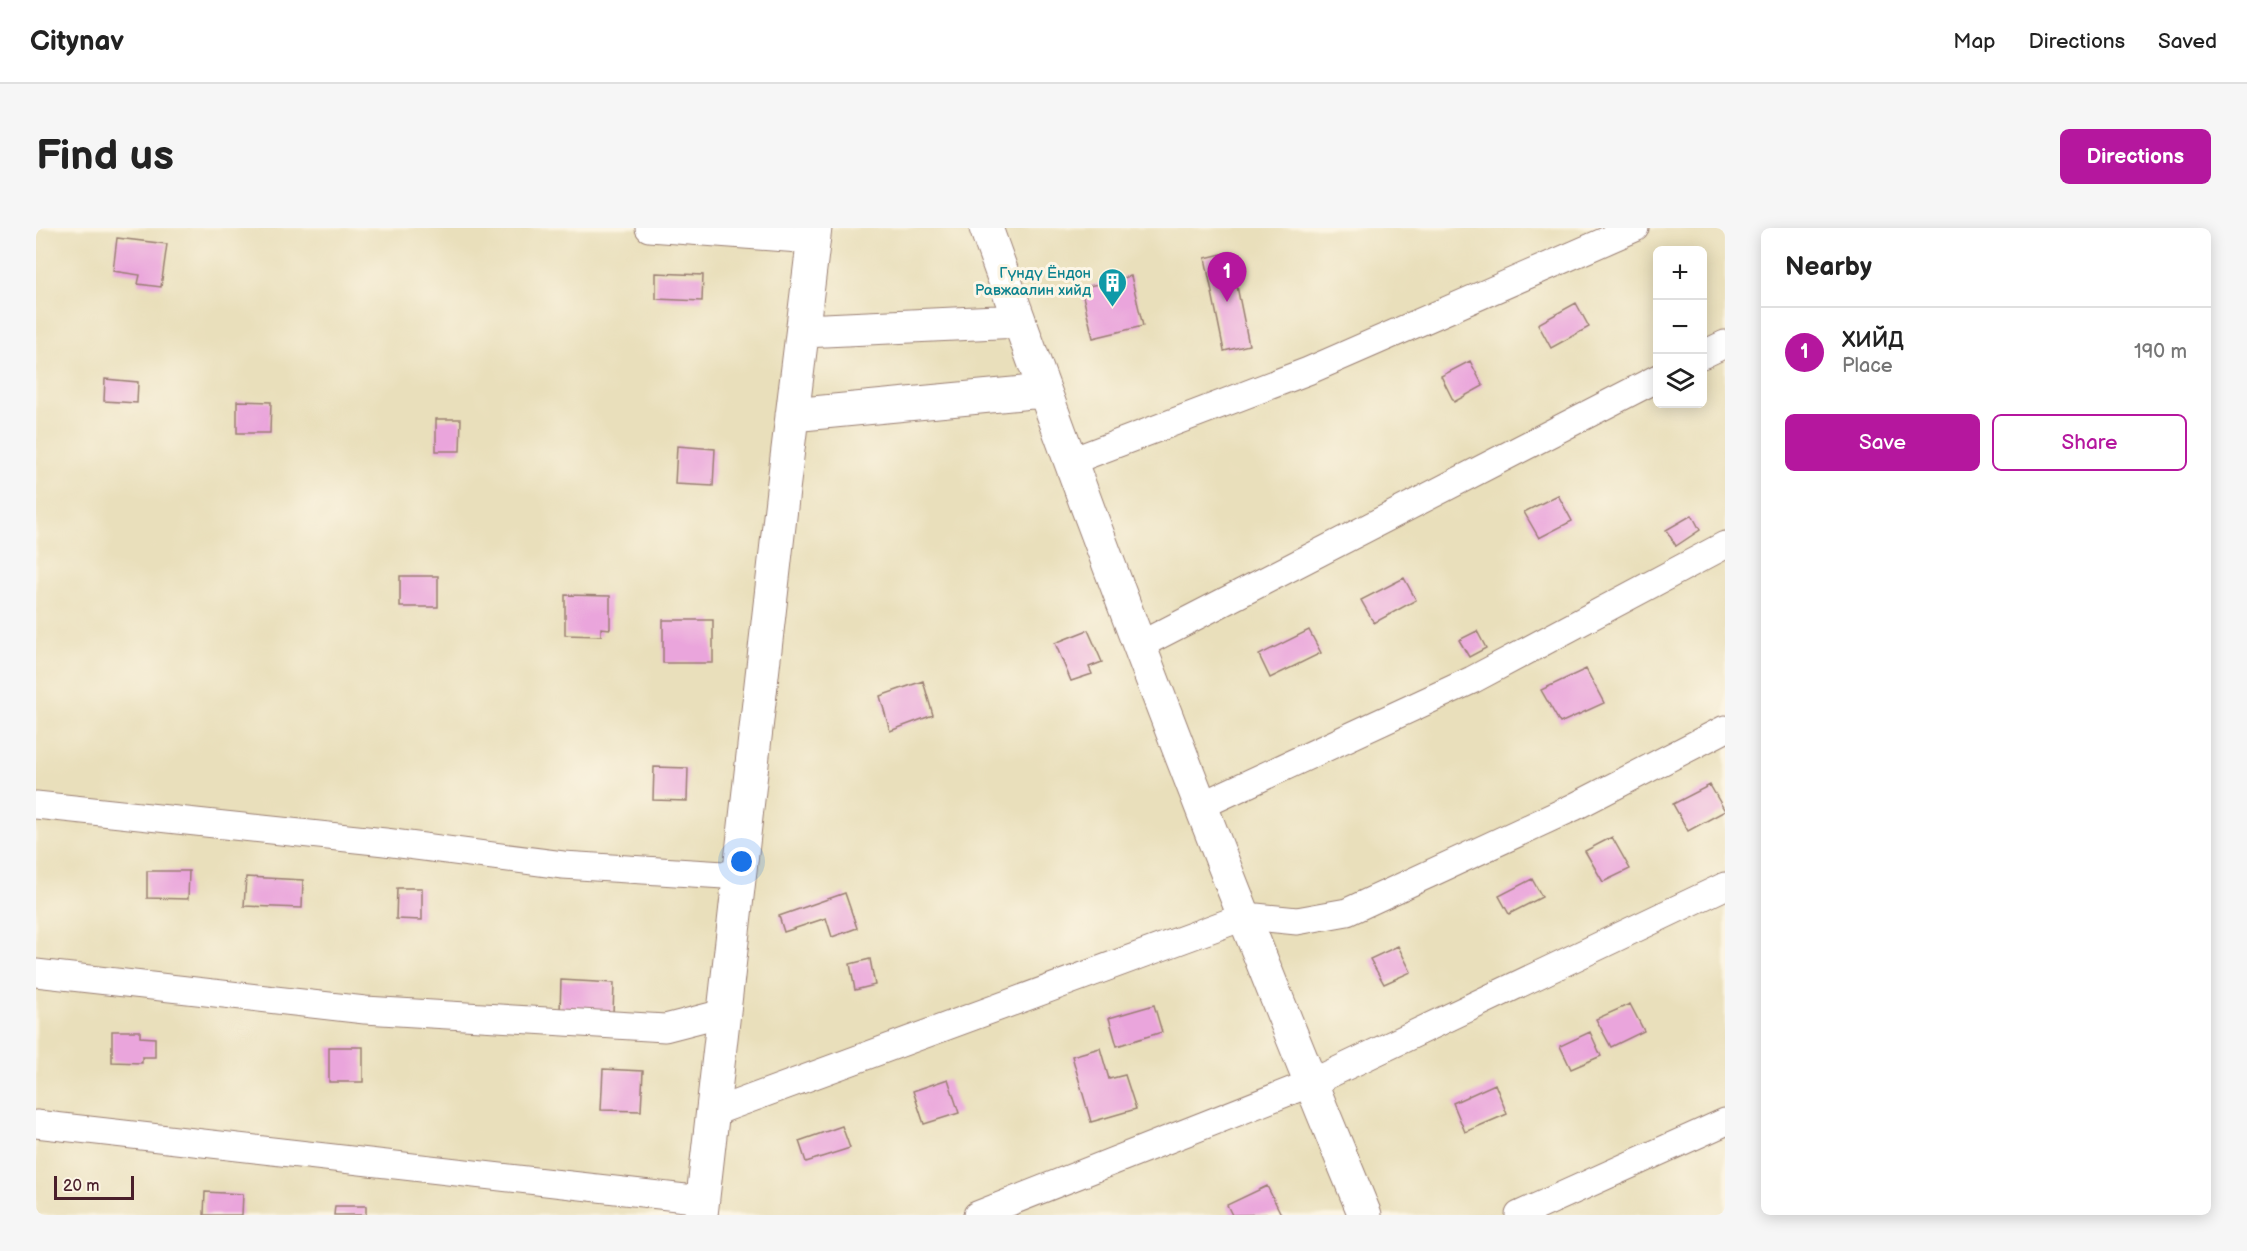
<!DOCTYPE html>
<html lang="en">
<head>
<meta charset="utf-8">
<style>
  body { margin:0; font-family:"Balsamiq Sans",sans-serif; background:#f6f6f6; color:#222 }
  .controls { position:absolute; right:18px; top:18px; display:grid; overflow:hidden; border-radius:9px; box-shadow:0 3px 15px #0003 }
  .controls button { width:54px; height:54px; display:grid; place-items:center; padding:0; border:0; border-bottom:2px solid #e0e0e0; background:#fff; color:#222; font:30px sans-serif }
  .scale { position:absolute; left:18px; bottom:15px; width:80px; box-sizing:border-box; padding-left:6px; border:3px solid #4a1f2b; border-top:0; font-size:16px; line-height:21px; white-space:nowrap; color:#4a1f2b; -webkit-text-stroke:4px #fcf5e5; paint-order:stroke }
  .you { position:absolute; left:706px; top:634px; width:21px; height:21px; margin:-15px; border:4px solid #fff; border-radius:50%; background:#1a73e8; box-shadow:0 0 0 9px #1a73e833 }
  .badge { display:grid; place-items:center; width:39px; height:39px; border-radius:50%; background:#b5179e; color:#fff; font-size:20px; font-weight:700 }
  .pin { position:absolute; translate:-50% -50px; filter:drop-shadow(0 2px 3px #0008) }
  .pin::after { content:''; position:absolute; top:32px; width:21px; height:18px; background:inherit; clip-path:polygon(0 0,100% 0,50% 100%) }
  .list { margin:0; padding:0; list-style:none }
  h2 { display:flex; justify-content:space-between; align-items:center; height:78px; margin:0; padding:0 24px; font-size:26px }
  h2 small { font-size:20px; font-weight:400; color:#767676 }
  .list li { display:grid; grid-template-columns:39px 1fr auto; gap:18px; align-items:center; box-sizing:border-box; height:90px; padding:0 24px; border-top:2px solid #e0e0e0 }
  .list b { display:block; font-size:22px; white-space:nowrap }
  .list p { margin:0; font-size:20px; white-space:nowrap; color:#767676 }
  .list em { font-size:20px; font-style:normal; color:#767676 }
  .actions { display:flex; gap:12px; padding:18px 24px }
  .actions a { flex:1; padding:14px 0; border:2px solid #b5179e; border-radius:9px; text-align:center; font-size:21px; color:#b5179e }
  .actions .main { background:#b5179e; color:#fff }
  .icon { flex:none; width:33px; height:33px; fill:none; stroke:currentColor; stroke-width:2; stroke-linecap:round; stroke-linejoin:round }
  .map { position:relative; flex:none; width:1689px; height:987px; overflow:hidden; border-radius:9px }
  header { display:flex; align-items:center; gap:36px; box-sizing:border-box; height:84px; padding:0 30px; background:#fff; border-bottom:2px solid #e0e0e0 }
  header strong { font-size:28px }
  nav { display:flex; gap:33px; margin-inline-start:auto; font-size:21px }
  .intro { display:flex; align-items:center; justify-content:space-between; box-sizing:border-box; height:144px; padding:0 36px }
  h1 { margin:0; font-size:42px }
  .button { padding:15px 27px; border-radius:9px; background:#b5179e; color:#fff; font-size:21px; font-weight:700 }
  main { display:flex; gap:36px; padding:0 36px }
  aside { flex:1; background:#fff; border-radius:9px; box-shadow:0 3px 15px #0003 }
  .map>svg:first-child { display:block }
</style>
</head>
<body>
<header>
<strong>Citynav</strong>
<nav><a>Map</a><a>Directions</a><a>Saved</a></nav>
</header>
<div class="intro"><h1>Find us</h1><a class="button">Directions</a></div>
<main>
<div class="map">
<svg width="1689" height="987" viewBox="0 0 1689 987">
  <rect width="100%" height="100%" fill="#fcf5e5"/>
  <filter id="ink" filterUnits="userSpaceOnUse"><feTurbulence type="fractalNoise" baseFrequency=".0167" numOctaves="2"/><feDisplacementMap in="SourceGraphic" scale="12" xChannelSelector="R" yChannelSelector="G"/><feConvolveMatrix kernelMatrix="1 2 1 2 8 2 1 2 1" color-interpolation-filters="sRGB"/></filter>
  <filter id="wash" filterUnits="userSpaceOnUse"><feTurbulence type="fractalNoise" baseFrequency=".008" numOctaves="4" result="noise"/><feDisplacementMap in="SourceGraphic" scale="24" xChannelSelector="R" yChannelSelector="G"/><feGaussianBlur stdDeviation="1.35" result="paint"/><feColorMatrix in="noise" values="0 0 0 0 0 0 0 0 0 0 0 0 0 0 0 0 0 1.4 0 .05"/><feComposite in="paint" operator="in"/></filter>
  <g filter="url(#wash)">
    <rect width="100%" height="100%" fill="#e9dfbb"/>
    <g id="blocks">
      <path fill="#eaa5dc" d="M81 10 131 16 125 59 102 56 104 47 77 43Z
        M1194 24 1213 117 1188 123 1169 30Z
        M620 45 667 47 666 73 620 71Z
        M1095 48 1107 98 1057 110 1045 60Z
        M1540 75 1553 99 1515 120 1502 96Z
        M1434 133 1447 158 1418 174 1405 148Z
        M69 151 102 154 101 175 68 173Z
        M201 173 235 174 234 205H201Z
        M400 191H425L424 223H400Z
        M641 218 679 221 677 258 639 256Z
        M1522 267 1536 293 1503 310 1488 284Z
        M1656 287 1664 302 1640 318 1630 302Z
        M364 348H402V379H364Z
        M1368 350 1380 372 1338 395 1325 372Z
        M529 367 574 368V401L565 400V408L529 407Z
        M627 392H677V435H627Z
        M1052 402 1066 434 1053 439 1056 446 1035 453 1019 415Z
        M1273 402 1285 425 1234 450 1223 427Z
        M1441 403 1450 420 1433 429 1423 412Z
        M1550 441 1568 475 1524 495 1505 462Z
        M887 453 897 487 854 503 844 468Z
        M618 539 652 540 651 573 617 572Z
        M1674 557 1689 583 1652 603 1637 576Z
        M1576 609 1594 641 1567 654 1549 623Z
        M111 643H153L152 671 111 670Z
        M210 649 267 652 266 680 208 678Z
        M1496 651 1506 669 1473 686 1463 668Z
        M361 660H386V692L360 691Z
        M809 665 821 700 796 709 790 690 748 704 743 688Z
        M1362 718 1375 744 1348 756 1334 731Z
        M834 731 839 757 819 762 814 736Z
        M525 752 578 755 577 786 524 784Z
        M1594 776 1608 803 1575 819 1560 791Z
        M1118 777 1126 804 1081 818 1073 790Z
        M76 803H104V809L119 810V829H106V835L76 834Z
        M1554 804 1565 828 1535 841 1524 818Z
        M293 819H327V854H293Z
        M1064 820 1073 851 1089 847 1100 881 1055 894 1036 828Z
        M567 841 607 843 605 883 565 882Z
        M912 851 923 885 888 896 877 863Z
        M1459 856 1471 886 1429 904 1417 875Z
        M806 898 814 920 770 934 763 913Z
        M1231 958 1245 986 1196 987 1191 977Z
        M169 964 207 966 206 987H168Z
        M299 978H330V987H298Z"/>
    </g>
  </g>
  <g filter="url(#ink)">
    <use href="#blocks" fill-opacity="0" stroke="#9a7f73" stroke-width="1.5"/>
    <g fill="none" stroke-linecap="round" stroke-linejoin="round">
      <defs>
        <path id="minor" d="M613 0 777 12
          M1666 127 1689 116
          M1033 234 1272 143 1599 0
          M1104 417 1622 150
          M0 577 349 614 527 637 704 648
          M1164 578 1436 452 1689 317
          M0 745 329 782 629 800 687 785
          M678 884 1210 688 1261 693 1311 684 1538 579 1689 501
          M0 896 667 972
          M941 987 1275 855 1689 658
          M1483 987 1689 894"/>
        <path id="tertiary" d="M950 0C1068 332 1194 661 1329 987
          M767 103 983 93
          M756 187 1007 163
          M665 987 747 262 779 0"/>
      </defs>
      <use href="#minor" stroke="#9a7f73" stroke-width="29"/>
      <use href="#tertiary" stroke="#9a7f73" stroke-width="35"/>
      <use href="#minor" stroke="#fff" stroke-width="27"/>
      <use href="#tertiary" stroke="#fff" stroke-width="33"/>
    </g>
  </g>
  <defs>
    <symbol id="building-pin" viewBox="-11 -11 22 30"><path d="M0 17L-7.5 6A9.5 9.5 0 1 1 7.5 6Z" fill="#0f9aa8" stroke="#fcf5e5"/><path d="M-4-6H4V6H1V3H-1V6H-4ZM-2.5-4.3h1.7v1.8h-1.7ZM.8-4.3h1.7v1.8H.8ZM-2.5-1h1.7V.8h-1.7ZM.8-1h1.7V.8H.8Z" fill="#fff"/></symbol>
  </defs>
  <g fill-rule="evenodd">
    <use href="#building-pin" x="1060" y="38" width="33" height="45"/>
  </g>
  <g text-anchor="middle" stroke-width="6" stroke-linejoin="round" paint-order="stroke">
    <g font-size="15" fill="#0d838f" stroke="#fcf5e5" text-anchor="end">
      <text x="1055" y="50">Гүндү Ёндон<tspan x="1055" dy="17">Равжаалин хийд</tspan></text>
    </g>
  </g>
</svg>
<div class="controls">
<button>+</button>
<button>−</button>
<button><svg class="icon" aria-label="layers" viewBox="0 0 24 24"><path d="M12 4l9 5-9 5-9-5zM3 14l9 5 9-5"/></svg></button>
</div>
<div class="scale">20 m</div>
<div class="you"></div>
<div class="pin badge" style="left:1191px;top:74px">1</div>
</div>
<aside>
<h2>Nearby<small></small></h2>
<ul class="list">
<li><span class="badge">1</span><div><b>ХИЙД</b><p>Place</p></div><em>190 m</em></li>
</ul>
<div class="actions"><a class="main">Save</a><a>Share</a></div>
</aside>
</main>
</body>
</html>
